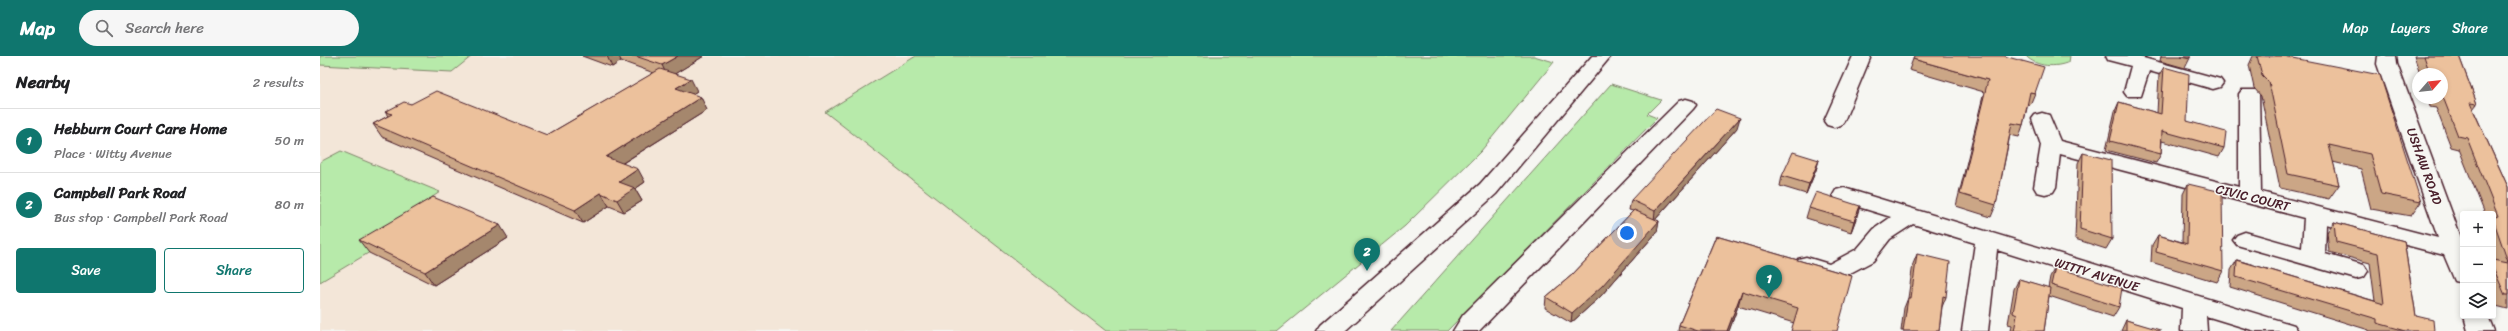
<!DOCTYPE html>
<html lang="en">
<head>
<meta charset="utf-8">
<style>
  body { margin:0; font-family:Sriracha,sans-serif; background:#f6f6f6; color:#202124 }
  .controls { position:absolute; right:12px; bottom:12px; display:grid; overflow:hidden; border-radius:4px; box-shadow:0 2px 6px #0003 }
  .controls button { width:36px; height:36px; display:grid; place-items:center; padding:0; border:0; border-bottom:1px solid #e0e0e0; background:#fff; color:#202124; font:20px sans-serif }
  .compass { position:absolute; left:2092px; top:12px; width:36px; height:36px; border-radius:50%; background:#fff; box-shadow:0 2px 6px #0003; rotate:62deg }
  .you { position:absolute; left:1307px; top:177px; width:14px; height:14px; margin:-10px; border:3px solid #fff; border-radius:50%; background:#1a73e8; box-shadow:0 0 0 6px #1a73e833 }
  .badge { display:grid; place-items:center; width:26px; height:26px; border-radius:50%; background:#0f766e; color:#fff; font-size:13px; font-weight:700 }
  .pin { position:absolute; translate:-50% -33px; filter:drop-shadow(0 1px 2px #0008) }
  .pin::after { content:''; position:absolute; top:21px; width:14px; height:12px; background:inherit; clip-path:polygon(0 0,100% 0,50% 100%) }
  .list { margin:0; padding:0; list-style:none }
  h2 { display:flex; justify-content:space-between; align-items:center; height:52px; margin:0; padding:0 16px; font-size:17px }
  h2 small { font-size:13px; font-weight:400; color:#757577 }
  .list li { display:grid; grid-template-columns:26px 1fr auto; gap:12px; align-items:center; box-sizing:border-box; height:64px; padding:0 16px; border-top:1px solid #e0e0e0 }
  .list b { display:block; font-size:15px; white-space:nowrap }
  .list p { margin:0; font-size:13px; white-space:nowrap; color:#757577 }
  .list em { font-size:13px; font-style:normal; color:#757577 }
  .actions { display:flex; gap:8px; padding:12px 16px }
  .actions a { flex:1; padding:9px 0; border:1px solid #0f766e; border-radius:4px; text-align:center; font-size:14px; color:#0f766e }
  .actions .main { background:#0f766e; color:#fff }
  .icon { flex:none; width:22px; height:22px; fill:none; stroke:currentColor; stroke-width:2; stroke-linecap:round; stroke-linejoin:round }
  .map { position:relative; flex:none; width:2188px; height:275px; overflow:hidden }
  header { display:flex; align-items:center; gap:24px; box-sizing:border-box; height:56px; padding:0 20px; background:#0f766e; color:#fff }
  header strong { font-size:19px }
  nav { display:flex; gap:22px; margin-inline-start:auto; font-size:14px }
  .search { width:280px; height:36px; background:#f6f6f6; display:flex; align-items:center; gap:10px; box-sizing:border-box; padding:0 14px; border-radius:22px; color:#757577; font-size:15px }
  main { display:flex }
  aside { flex:1; background:#fff }
  .map>svg:first-child { display:block }
</style>
</head>
<body>
<header>
<strong>Map</strong>
<div class="search"><svg class="icon" aria-label="search" viewBox="0 0 24 24"><circle cx="10" cy="10" r="6"/><path d="M15 15l6 6"/></svg>Search here</div>
<nav><a>Map</a><a>Layers</a><a>Share</a></nav>
</header>
<main>
<aside>
<h2>Nearby<small>2 results</small></h2>
<ul class="list">
<li><span class="badge">1</span><div><b>Hebburn Court Care Home</b><p>Place · Witty Avenue</p></div><em>50 m</em></li>
<li><span class="badge">2</span><div><b>Campbell Park Road</b><p>Bus stop · Campbell Park Road</p></div><em>80 m</em></li>
</ul>
<div class="actions"><a class="main">Save</a><a>Share</a></div>
</aside>
<div class="map">
<svg width="2188" height="275" viewBox="0 0 2188 275">
  <rect width="100%" height="100%" fill="#f6f6f2"/>
  <filter id="ink" filterUnits="userSpaceOnUse"><feTurbulence type="fractalNoise" baseFrequency=".025" numOctaves="2"/><feDisplacementMap in="SourceGraphic" scale="8" xChannelSelector="R" yChannelSelector="G"/><feConvolveMatrix kernelMatrix="1 2 1 2 8 2 1 2 1" color-interpolation-filters="sRGB"/></filter>
  <g filter="url(#ink)">
    <path fill="#f3e6d8" d="M0 0H596L506 56 786 275H0Z"/>
    <path fill="#b7eaaa" stroke="#80846a" d="M0 0H152L132 16 0 9Z
      M596 0H1214L1234 6 1161 95 1085 170 957 275H786L505 56Z
      M1706 0H1750L1749 6C1736 12 1716 11 1706 0Z
      M1291 28 1341 44 1327 58 1337 62 1127 275H1071Z
      M21 95 120 136 99 150 115 157 0 226V106Z"/>
    <g fill="none" stroke-linecap="round" stroke-linejoin="round">
      <defs>
        <path id="minor" d="M1272 0H1291L1176 138 1025 275H996L1000 269 1160 128Z
          M1533 0H1551L1524 65 1521 69 1514 71 1507 69 1504 65Z
          M1786 0H1816L1900 23 1903 27 1900 31 1893 33 1829 15 1821 40H1807L1804 36 1811 10 1788 4Z
          M2058 0H2076L2077 8 2143 187V227L2135 225 2124 199 2006 168 2005 198 2044 209 2048 215 2044 221 2036 223 1917 189 1913 184 1917 179 1925 176 1982 192 1984 162 1740 98 1736 131 1733 136 1725 138 1717 136 1714 131 1721 89 1712 63 1715 59 1722 57 1729 59 1740 85 1919 131V38L1922 34H1936L1939 38 1941 136 2118 182 2057 8Z
          M1366 43 1373 45 1376 49 1373 53 1159 275H1133L1143 259 1359 45Z
          M1524 132 1974 269 1978 275H1935L1886 260 1887 275H1861L1862 252 1677 194 1668 275H1642L1655 187 1593 168 1570 183 1553 205 1519 223 1511 225 1478 215 1474 209 1478 203 1486 201 1509 208 1537 193 1554 173 1571 161 1516 144 1513 139 1516 134Z
          M2144 260H2168L2174 275H2148Z"/>
      </defs>
      <use href="#minor" stroke="#4a1f2b" stroke-width="3"/>
      <use href="#minor" fill="#f6f6f2" fill-rule="evenodd"/>
    </g>
    <path fill="#cba686" stroke="#4a1f2b" d="M262 0H384L354 18 377 35 372 38 387 54 303 107 325 126 315 133 322 145 304 156 289 150 263 167 62 81 53 68 68 60 65 56 91 48 227 79 334 17 301 5 292 11Z
      M1841 0H1870V2L1865 12 1840 5Z
      M1933 0H1963L2101 146 2091 160 2051 153 2041 113 2013 106 2019 129 2009 143 1960 132 1941 40 1934 32 1929 9Z
      M2094 0H2139L2157 48 2153 53 2188 131V253L2176 250 2173 244V204H2174L2173 200V158H2165L2139 93 2131 91 2116 52 2110 51 2108 42H2122V18H2100Z
      M1593 3 1715 37 1710 49 1708 48 1703 69 1699 81 1690 79 1676 149 1671 161 1636 150 1664 36 1589 14Z
      M1844 11 1867 65 1904 92 1899 101 1842 85 1841 98 1836 107 1786 94 1795 55 1799 46 1837 57 1839 19Z
      M1417 72 1335 164 1339 165 1337 176 1280 241 1251 267 1225 252 1226 241 1252 219 1313 155 1309 154 1311 144Z
      M1763 97 1792 183 1786 193 1755 183 1758 107Z
      M1499 104 1496 114 1486 138 1460 130 1462 120Z
      M1868 128 1903 215 1897 226 1831 206 1832 189 1838 179 1862 186 1863 138Z
      M1489 152 1537 160 1531 176 1486 162Z
      M2014 166 2084 185 2096 260 2114 275H2049V274L1910 231 1911 214 1917 204 2055 245 2050 207 2009 196 2007 176Z
      M1396 180 1532 220 1474 267 1418 250 1409 275H1358L1359 269Z
      M188 182 114 229 49 197 39 184Z
      M1597 198 1626 241 1622 251 1619 275H1581L1584 252 1588 242 1593 208Z
      M1735 211 1799 251 1793 261 1729 240 1724 275H1691L1692 269 1688 268 1694 233 1699 223 1728 232 1730 221Z
      M1806 264 1840 275H1801Z"/>
    <path fill="#a5876d" stroke="#4a1f2b" d="M287 0H299L301 5 292 11Z
      M358 0H384L348 22 342 9Z
      M371 23 377 35 362 45 356 32Z
      M381 41 387 54 293 113 286 101Z
      M1420 62 1417 72 1334 165 1335 155Z
      M1499 104 1496 114 1486 138 1489 128Z
      M318 113 325 126 315 133 322 145 304 156 297 144 299 126Z
      M281 137 289 150 263 167 255 154Z
      M1540 150 1537 160 1531 176 1534 165Z
      M1339 165 1337 176 1280 241 1251 267 1252 257Z
      M180 169 188 182 114 229 105 216Z
      M1422 235 1418 250 1409 275H1407Z"/>
    <path fill="#ecc19c" stroke="#4a1f2b" d="M315 0H358L342 9Z
      M1594 0H1684L1724 11 1715 37 1710 36 1703 69 1692 67 1676 149 1640 138 1668 24 1593 3Z
      M1861 0H1870V2Z
      M1937 0H1963L2060 19 2101 146 2061 138 2050 98 2009 89 2019 129 1968 118 1949 26 1942 19Z
      M2104 0H2139L2157 48 2150 47 2188 131V206L2173 163V162L2178 160 2147 82 2138 80 2123 41H2122V18H2110Z
      M1844 11 1869 18 1867 65 1906 76 1904 92 1842 75 1841 98 1790 85 1799 46 1841 58Z
      M340 13 371 23 356 32 381 41 286 101 318 113 299 126 315 132 297 144 281 137 255 154 53 68 72 58 65 56 84 46 91 48 116 35 227 79Z
      M1396 53 1420 62 1335 155 1311 144Z
      M1473 96 1499 104 1489 128 1462 120Z
      M1763 97 1791 104 1792 183 1760 173Z
      M1868 128 1902 136 1903 215 1836 196 1838 179 1867 188Z
      M1496 136 1540 150 1534 165 1489 152Z
      M113 141 180 169 105 216 39 184Z
      M1314 154 1339 165 1282 230 1252 257 1226 241 1252 219Z
      M2014 166 2084 185 2096 260 2113 264 2114 275H2086L2057 267V263L1916 221 1917 204 2064 248 2058 197 2016 186Z
      M1396 180 1532 220 1517 275H1471L1478 252 1422 235 1407 275H1378L1359 269Z
      M1597 198 1630 206 1626 241 1623 240 1619 275H1583L1588 242H1591Z
      M2173 204 2188 207V239H2185L2173 211Z
      M1735 211 1802 232 1799 251 1731 229Z
      M1699 223 1730 232 1724 275H1694L1697 259 1693 257Z
      M1806 264 1840 274V275H1806Z"/>
  </g>
  <g text-anchor="middle" stroke-width="3" stroke-linejoin="round" paint-order="stroke">
    <g font-size="13" fill="#4a1f2b" stroke="#f6f6f2">
      <text transform="translate(2105 110) rotate(70)" y="5">USHAW ROAD</text>
      <text transform="translate(1933 141) rotate(14)" y="5">CIVIC COURT</text>
      <text transform="translate(1777 218) rotate(17)" y="5">WITTY AVENUE</text>
    </g>
  </g>
</svg>
<div class="controls">
<button>+</button>
<button>−</button>
<button><svg class="icon" aria-label="layers" viewBox="0 0 24 24"><path d="M12 4l9 5-9 5-9-5zM3 14l9 5 9-5"/></svg></button>
</div>
<svg class="compass" viewBox="-18 -18 36 36"><path d="M0-13l5 13h-10z" fill="#e53935"/><path d="M0 13l5-13h-10z" fill="#757577"/></svg>
<div class="you"></div>
<div class="pin badge" style="left:1449px;top:242px">1</div>
<div class="pin badge" style="left:1047px;top:215px">2</div>
</div>
</main>
</body>
</html>
